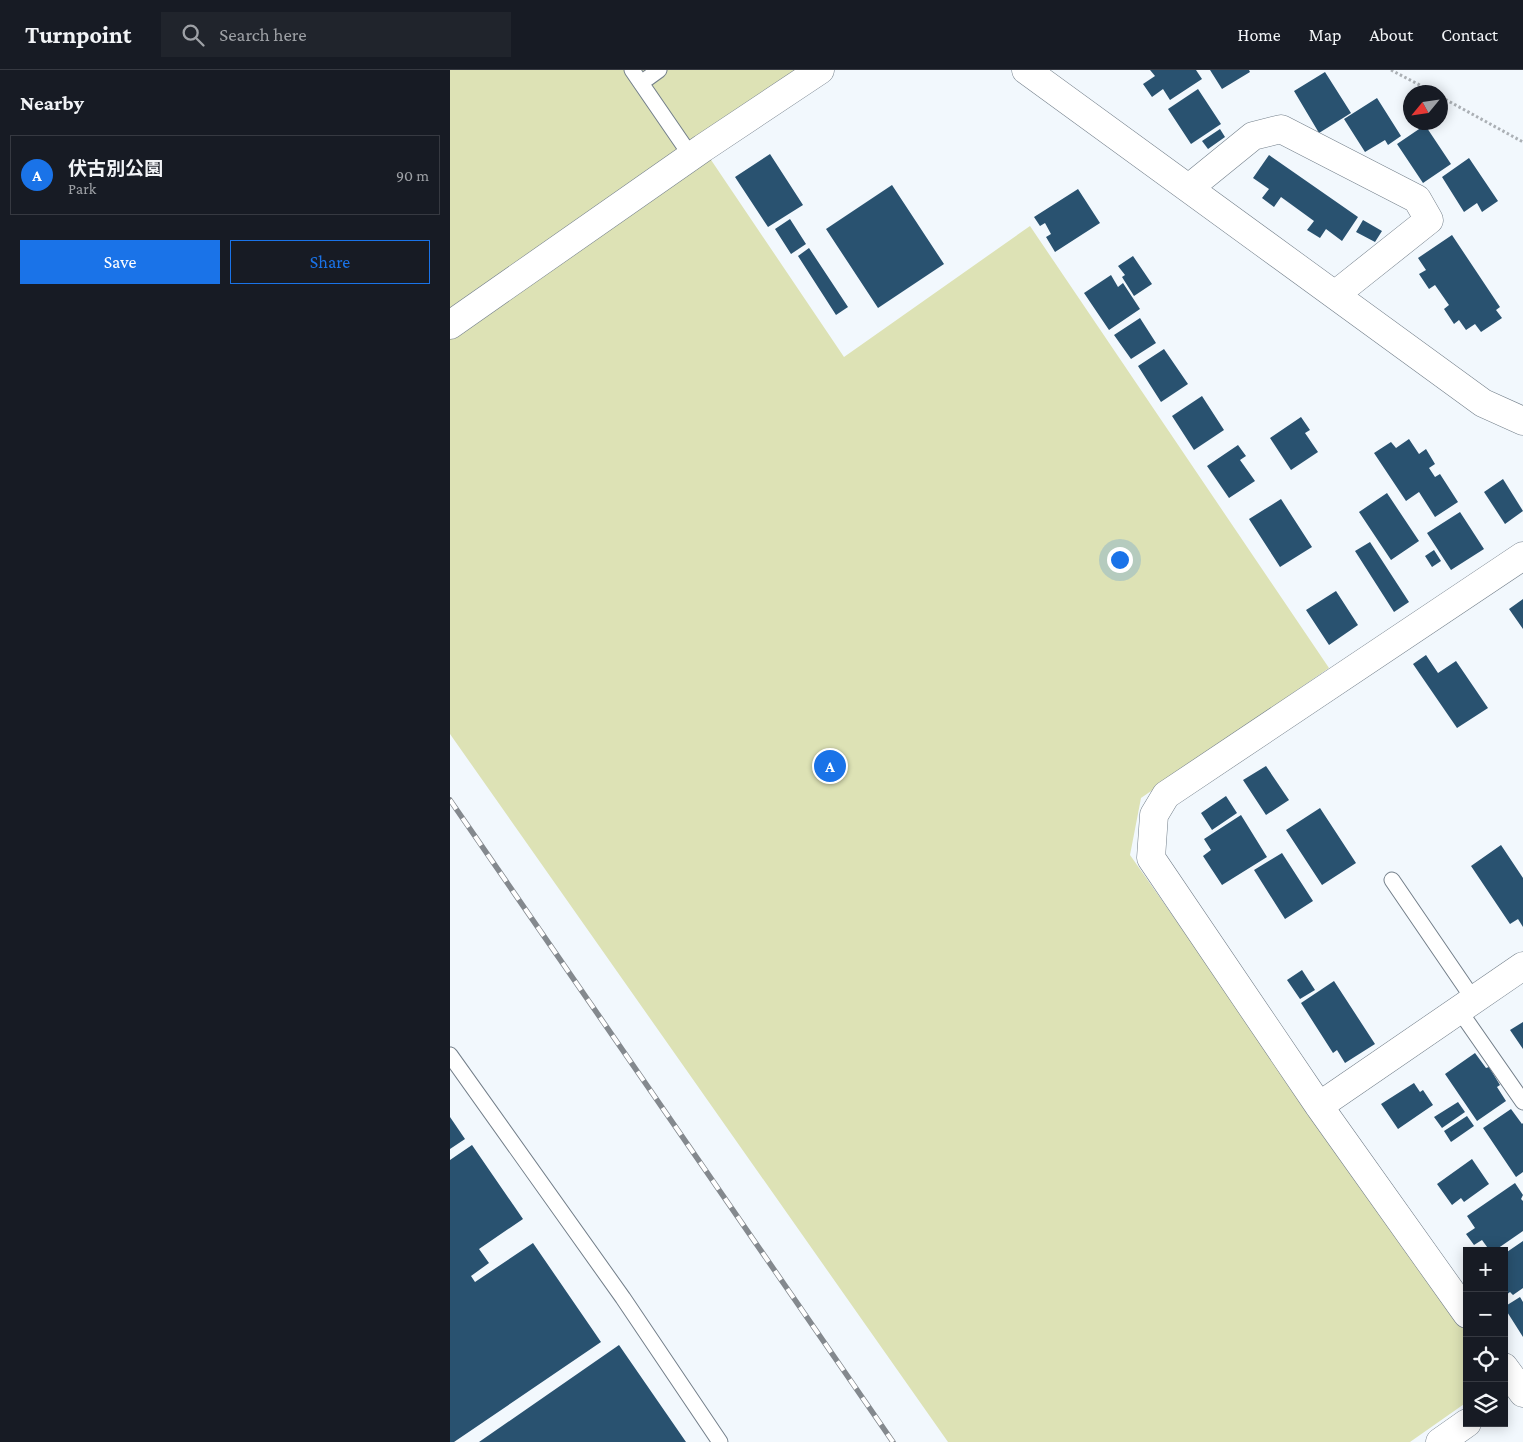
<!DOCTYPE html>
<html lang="en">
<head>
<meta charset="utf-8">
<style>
  body { margin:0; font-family:"Crimson Pro","Noto Sans JP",serif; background:#20242c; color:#f1f3f6 }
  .controls { position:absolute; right:15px; bottom:15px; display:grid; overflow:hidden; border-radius:0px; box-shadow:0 2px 12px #0003 }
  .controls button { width:45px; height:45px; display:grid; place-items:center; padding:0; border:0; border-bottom:1px solid #363941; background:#171b24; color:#f1f3f6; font:25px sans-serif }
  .compass { position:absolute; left:953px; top:15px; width:45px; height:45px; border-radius:50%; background:#171b24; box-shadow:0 2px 12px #0003; rotate:241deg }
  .you { position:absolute; left:669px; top:489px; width:18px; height:18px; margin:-12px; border:4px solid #fff; border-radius:50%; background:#1a73e8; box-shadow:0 0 0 8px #1a73e833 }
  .badge { display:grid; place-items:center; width:32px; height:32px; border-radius:50%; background:#1a73e8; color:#fff; font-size:16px; font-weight:700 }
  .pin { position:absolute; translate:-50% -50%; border:2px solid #fff; box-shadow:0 1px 5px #0006 }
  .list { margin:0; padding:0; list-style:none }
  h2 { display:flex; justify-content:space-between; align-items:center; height:65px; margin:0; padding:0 20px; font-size:21px }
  h2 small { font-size:16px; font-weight:400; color:#9ea1a6 }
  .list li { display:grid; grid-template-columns:32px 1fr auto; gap:15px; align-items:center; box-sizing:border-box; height:80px; margin:0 10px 10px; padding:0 10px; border:1px solid #363941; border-radius:0px }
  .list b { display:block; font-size:19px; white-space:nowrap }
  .list p { margin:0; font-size:16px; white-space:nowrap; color:#9ea1a6 }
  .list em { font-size:16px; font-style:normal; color:#9ea1a6 }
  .actions { display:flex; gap:10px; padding:15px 20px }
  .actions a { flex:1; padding:11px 0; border:1px solid #1a73e8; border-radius:0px; text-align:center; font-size:18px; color:#1a73e8 }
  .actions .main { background:#1a73e8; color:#fff }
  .icon { flex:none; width:28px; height:28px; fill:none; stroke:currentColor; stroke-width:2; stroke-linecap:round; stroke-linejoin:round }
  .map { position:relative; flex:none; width:1073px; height:1372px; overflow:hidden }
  header { display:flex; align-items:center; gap:30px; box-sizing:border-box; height:70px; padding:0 25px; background:#171b24; border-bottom:1px solid #363941 }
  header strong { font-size:24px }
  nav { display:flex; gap:28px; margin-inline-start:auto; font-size:18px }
  .search { width:350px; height:45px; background:#20242c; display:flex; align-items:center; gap:12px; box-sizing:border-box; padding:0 18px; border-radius:0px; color:#9ea1a6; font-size:19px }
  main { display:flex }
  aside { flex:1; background:#171b24 }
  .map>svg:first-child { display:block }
</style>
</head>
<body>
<header>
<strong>Turnpoint</strong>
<div class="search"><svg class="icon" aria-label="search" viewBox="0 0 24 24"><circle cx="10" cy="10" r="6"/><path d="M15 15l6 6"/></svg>Search here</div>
<nav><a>Home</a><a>Map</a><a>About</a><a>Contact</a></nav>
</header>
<main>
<aside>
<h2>Nearby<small></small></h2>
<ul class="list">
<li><span class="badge">A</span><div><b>伏古別公園</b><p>Park</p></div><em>90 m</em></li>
</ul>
<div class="actions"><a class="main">Save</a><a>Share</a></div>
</aside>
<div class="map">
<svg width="1073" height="1372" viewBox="0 0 1073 1372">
  <rect width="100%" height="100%" fill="#f2f8fd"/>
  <path fill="#dde2b5" d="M0 0H370L253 78 394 287 580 156 879 598 691 728 680 785 1017 1264V1332L960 1372H498L0 664Z"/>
  <path fill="#295270" d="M700 0H746L752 9 720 30 713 19 702 27 693 14 705 6Z
    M760 0H799L800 2 772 19Z
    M875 2 901 43 869 63 844 21Z
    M748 19 771 54 741 74 718 39Z
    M927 28 951 66 938 75 935 70 915 82 894 49Z
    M975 55 1001 94 973 113 947 74Z
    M770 59 775 67 758 79 752 71Z
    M320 84 353 135 318 157 285 107Z
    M819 85 908 147 892 171 876 159 870 168 857 160 864 151 831 127 824 137 812 128 819 119 803 108Z
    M1019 88 1048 131 1032 142 1027 133 1014 142 992 107Z
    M442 115 494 194 428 238 376 159Z
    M628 119 650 153 605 182 596 167 601 164 595 153 590 156 584 147Z
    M340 149 356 174 341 184 325 159Z
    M913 150 932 161 925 172 906 162Z
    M1002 165 1050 237 1046 240 1052 248 1031 262 1025 254 1016 260 1009 250 1004 254 994 239 999 235 985 215 979 219 969 204 976 200 968 188Z
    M359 178 398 237 386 245 348 186Z
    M683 186 702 214 684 226 672 207 675 205 668 196Z
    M661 205 668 217 673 213 690 239 659 260 634 223Z
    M690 248 706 273 681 289 664 265Z
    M714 279 738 314 711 332 688 296Z
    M752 326 774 360 744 380 722 346Z
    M851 347 860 360 855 363 868 382 841 400 820 368Z
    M959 369 969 384 976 379 985 394 979 398 985 407 990 404 1008 432 985 447 969 422 956 431 924 383 941 372 946 378Z
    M788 375 796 386 790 390 805 411 779 428 757 396Z
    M1053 409 1073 441 1055 454 1034 422Z
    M937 423 969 471 941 490 909 442Z
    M831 429 862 477 830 497 799 449Z
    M1010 442 1034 479 1001 500 977 463Z
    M920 472 959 532 944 542 905 481Z
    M984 480 991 491 982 497 975 486Z
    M886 521 908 555 879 575 856 540Z
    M1073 529V559L1059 539Z
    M976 585 988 603 1006 591 1038 638 1007 658 963 594Z
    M816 696 839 730 816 745 793 710Z
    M776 726 787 743 762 760 751 743Z
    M870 738 906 793 872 815 836 760Z
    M791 745 817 787 772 815 753 786 761 780 754 769Z
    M1051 775 1073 808V857L1068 849 1060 854 1021 796Z
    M832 783 863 831 835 849 804 800Z
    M852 900 865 920 850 929 837 910Z
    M884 911 925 974 895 993 887 980 883 983 851 933Z
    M1073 952V979L1060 960Z
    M1025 983 1036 998 1039 997 1050 1015 1047 1017 1056 1031 1027 1051 995 1004Z
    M964 1013 970 1022 973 1020 983 1035 948 1059 931 1034Z
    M1008 1032 1015 1042 992 1058 984 1047Z
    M1061 1039 1072 1054 1073 1053V1102L1066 1107 1033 1058Z
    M1017 1046 1024 1056 1001 1072 994 1061Z
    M0 1047 15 1069 0 1079Z
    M22 1075 73 1149 29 1179 39 1193 21 1206 25 1212 83 1173 151 1272 4 1372H0V1090Z
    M1022 1089 1039 1114 1014 1132 1011 1128 1002 1135 987 1114Z
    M1065 1113 1073 1125 1071 1129 1073 1131V1161L1044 1181H1040L1032 1170 1024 1175 1016 1164 1025 1158 1017 1146Z
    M1073 1171V1218L1063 1225 1060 1222 1056 1225 1054 1184Z
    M1070 1227 1073 1232V1267L1054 1237Z
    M169 1275 236 1372H29Z"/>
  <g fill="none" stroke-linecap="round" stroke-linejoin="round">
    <defs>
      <path id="service" d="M182 0 241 86
        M191 13 209 0
        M942 810 1024 930
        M1009 940 1073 1032
        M0 985 173 1228 270 1372"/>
      <path id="minor" d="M576 0 1033 333 1073 351
        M739 118 803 66 831 59 967 129 979 150 886 224
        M0 255 253 78 370 0
        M869 1036 1073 896
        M1017 1244 869 1036 701 788 704 745 716 725 1073 486
        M1054 1297 1073 1323
        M990 1372 1017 1353"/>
    </defs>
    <use href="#service" stroke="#737f8a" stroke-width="17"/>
    <use href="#minor" stroke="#737f8a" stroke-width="29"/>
    <path stroke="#abb0b5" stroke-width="3" stroke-dasharray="2.5 2.5" stroke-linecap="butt" d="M941 0 983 22
      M991 27 1073 72"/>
    <use href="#service" stroke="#fff" stroke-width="15"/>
    <use href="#minor" stroke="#fff" stroke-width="28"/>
    <defs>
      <path id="rail" d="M0 730 443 1372"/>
    </defs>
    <use href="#rail" stroke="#84898e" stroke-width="5.5"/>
    <use href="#rail" stroke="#fff" stroke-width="4" stroke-dasharray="11" stroke-linecap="butt"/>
  </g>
</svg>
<div class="controls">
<button>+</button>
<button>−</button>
<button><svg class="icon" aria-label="locate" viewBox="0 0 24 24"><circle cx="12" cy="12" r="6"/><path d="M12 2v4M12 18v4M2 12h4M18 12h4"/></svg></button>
<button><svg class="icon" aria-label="layers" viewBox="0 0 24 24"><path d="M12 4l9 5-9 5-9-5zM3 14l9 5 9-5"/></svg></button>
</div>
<svg class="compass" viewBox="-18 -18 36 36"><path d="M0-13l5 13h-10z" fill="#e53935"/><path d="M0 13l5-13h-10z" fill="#9ea1a6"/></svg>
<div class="you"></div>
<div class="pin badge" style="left:380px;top:696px">A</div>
</div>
</main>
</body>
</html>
